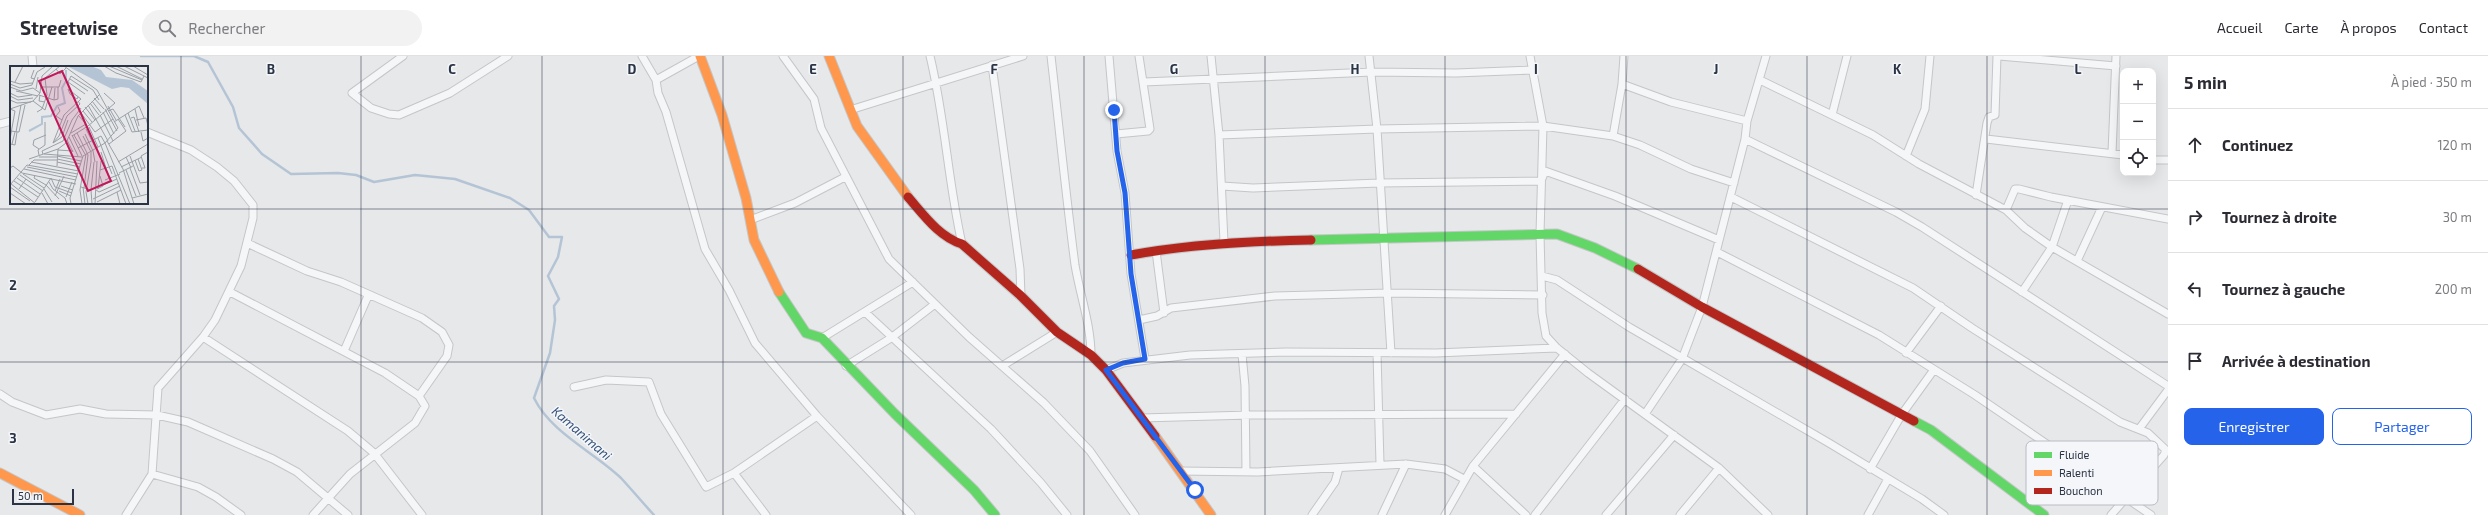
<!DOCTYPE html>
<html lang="fr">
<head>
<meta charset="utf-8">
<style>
  body { margin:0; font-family:"Exo 2",sans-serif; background:#f2f2f3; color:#2b2b33 }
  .controls { position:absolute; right:12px; top:12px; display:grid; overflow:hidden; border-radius:8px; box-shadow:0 4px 16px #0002 }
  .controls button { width:36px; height:36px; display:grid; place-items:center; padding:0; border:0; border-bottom:1px solid #e1e1e2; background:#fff; color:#2b2b33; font:20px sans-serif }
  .scale { position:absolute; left:12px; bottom:10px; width:62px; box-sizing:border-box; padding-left:4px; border:2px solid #2b3445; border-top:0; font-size:11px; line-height:14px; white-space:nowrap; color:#2b3445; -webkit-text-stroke:3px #f4f6f9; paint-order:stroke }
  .stop { position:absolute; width:12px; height:12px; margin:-9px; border:3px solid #2563eb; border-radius:50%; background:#fff }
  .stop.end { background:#2563eb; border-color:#fff; box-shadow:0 1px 4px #0008 }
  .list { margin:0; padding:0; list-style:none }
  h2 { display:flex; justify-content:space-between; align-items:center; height:52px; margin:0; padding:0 16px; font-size:17px }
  h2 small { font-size:13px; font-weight:400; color:#7c7c81 }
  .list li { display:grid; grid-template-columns:26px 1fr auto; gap:12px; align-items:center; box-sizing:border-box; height:72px; padding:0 16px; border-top:1px solid #e1e1e2 }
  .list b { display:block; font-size:15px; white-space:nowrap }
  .list em { font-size:13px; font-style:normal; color:#7c7c81 }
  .actions { display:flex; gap:8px; padding:12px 16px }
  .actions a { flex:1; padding:9px 0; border:1px solid #2563eb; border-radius:8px; text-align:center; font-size:14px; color:#2563eb }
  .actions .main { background:#2563eb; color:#fff }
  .icon { flex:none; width:22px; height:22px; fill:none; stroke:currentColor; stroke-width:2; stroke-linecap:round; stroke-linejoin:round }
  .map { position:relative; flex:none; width:2168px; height:459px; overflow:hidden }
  header { display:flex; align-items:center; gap:24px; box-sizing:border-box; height:56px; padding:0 20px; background:#fff; border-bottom:1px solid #e1e1e2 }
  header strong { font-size:19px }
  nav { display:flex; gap:22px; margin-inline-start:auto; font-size:14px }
  .search { width:280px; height:36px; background:#f2f2f3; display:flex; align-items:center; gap:10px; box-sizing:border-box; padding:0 14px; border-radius:22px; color:#7c7c81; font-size:15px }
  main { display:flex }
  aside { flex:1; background:#fff }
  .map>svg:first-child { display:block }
</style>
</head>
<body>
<header>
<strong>Streetwise</strong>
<div class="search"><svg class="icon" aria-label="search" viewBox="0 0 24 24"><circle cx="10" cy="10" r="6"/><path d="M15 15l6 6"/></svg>Rechercher</div>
<nav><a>Accueil</a><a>Carte</a><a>À propos</a><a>Contact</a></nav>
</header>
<main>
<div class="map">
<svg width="2168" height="459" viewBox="0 0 2168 459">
  <rect width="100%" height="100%" fill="#e6e8ea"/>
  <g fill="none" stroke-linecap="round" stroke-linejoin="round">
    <path stroke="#b4c4d5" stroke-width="2.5" d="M141 0H193
      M194 0 208 6 233 51 239 72 262 98 291 118 338 117 356 119 374 126 415 119 455 123 510 142 529 154 549 181H562L558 201 548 220 559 243 554 250 555 264 550 297 534 342C551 377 594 396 621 422 632 434 643 447 654 459"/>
    <defs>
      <path id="street" d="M32 0 33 11
        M403 0 352 37 371 52 389 58 399 59 450 37 508 0
        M642 0 656 24 658 37 666 56 705 193 729 234 755 287 817 360 911 459
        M783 0 814 43 821 72 889 203 969 281 1044 347 1090 395 1135 459
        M930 0C945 62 948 126 962 188
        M1051 0C1059 70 1066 140 1075 209 1080 239 1091 269 1091 299
        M1109 0 1117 95 1125 137 1131 218 1145 303
        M1211 0 1219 79 1224 186
        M1369 0 1377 73 1391 297
        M1530 0 1543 70 1540 178 1542 257 1546 280 1557 292 1588 317 1719 412 1768 459
        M1999 0 2116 10
        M992 9 1020 213 1021 240
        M656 24 699 0
        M1760 24 1873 79 1919 108 2006 154 2025 172 2052 191 2168 258
        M1144 26 1372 16 1456 17 1532 14
        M1622 28 1671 46 1747 65
        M850 54 1023 0
        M1832 59 1847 0
        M0 68 11 65
        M1116 78 1148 75 1150 73 1139 0
        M1219 79 1377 73 1543 70 1613 80 1640 89 1691 113 1734 127
        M1613 80 1622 28 1624 0
        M1745 83 1896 156 1922 171 2168 330
        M1986 83 2123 99
        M2112 97 2116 0
        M1906 100 1925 53 1930 0
        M2153 104H2168
        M1222 130 1253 132 1379 127 1541 125 1545 115 1615 140 1719 184
        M1976 139 1987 67 1989 61 1995 59 1997 0
        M1731 141 1913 232 1972 272 2120 366 2148 377 2166 394 2164 399 2111 459
        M2006 154 2015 133H2019L2051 141 2168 163
        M750 164 795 147 845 121
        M247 187 307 215 341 226 422 262 442 276 449 289 447 300 419 340
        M1156 195 1164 257
        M1717 196 1879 279 1975 339 2151 459
        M2077 205 2102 151
        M1542 220 1557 224 1629 271 1829 387 1922 443 1944 459
        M230 236 385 317 419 340 425 350 415 367 350 418 313 459
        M2022 236 2052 191 2068 144
        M866 257 991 373 1041 427 1067 459
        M1139 264 1157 260 1171 252 1275 240 1388 237 1543 239
        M203 281 348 375 374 397 422 459
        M822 282 913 226
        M344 295 368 240
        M1377 297 1380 408
        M1906 297 1941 250
        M1242 298 1245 330 1246 416
        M846 310 891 282 935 248
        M1002 310 1057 276
        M1106 314 1123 307 1190 299 1286 296 1436 297 1557 292
        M574 331 606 324 649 326 661 358 706 431 734 417 817 360
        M0 338 12 346 46 359 80 353 106 358 157 359 188 366 273 403 297 416 348 459
        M1645 358 1682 303 1702 251 1745 83 1747 65 1766 0
        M1141 362 1250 359 1516 358
        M2139 373 2168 334
        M1473 410 1526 459
        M1870 413 1902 358 1933 315
        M1180 415 1258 416 1406 408 1445 413 1464 423
        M734 417 766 459
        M152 418 198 431 216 441 241 459
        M126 459 152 418 158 332 203 281 215 264 241 210 253 162V149L234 125 217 111 191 94 147 76
        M1312 459 1335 426 1339 412
        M1382 459 1406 408
        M1445 459 1473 410 1565 298
        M1535 459 1625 343
        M1606 459 1674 379
        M1680 459 1719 412
        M1868 459 1888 423"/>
      <path id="fast" d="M1311 184 1557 178 1595 192 1638 213
        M779 236 806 277 822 282 895 358 974 434 995 459
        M1914 365 1931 374 2044 459"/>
      <path id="slow" d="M700 0 722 59 746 142 754 184 779 236
        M829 0 857 70 908 141
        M1155 380 1211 459
        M0 417 80 459"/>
      <path id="jam" d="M908 141C923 158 939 181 962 188L1021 240 1057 276 1091 299 1106 314 1155 380
        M1131 199C1191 188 1250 185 1311 184
        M1638 213 1702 251 1914 365"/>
    </defs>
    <use href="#street" stroke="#c4c6c8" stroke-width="9"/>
    <use href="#fast" stroke="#c4c6c8" stroke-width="11"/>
    <use href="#slow" stroke="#c4c6c8" stroke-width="11"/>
    <use href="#jam" stroke="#c4c6c8" stroke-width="11"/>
    <use href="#street" stroke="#f5f6f7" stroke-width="7"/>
    <use href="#fast" stroke="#63d668" stroke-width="9"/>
    <use href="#slow" stroke="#ff974d" stroke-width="9"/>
    <use href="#jam" stroke="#b3261e" stroke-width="9"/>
  </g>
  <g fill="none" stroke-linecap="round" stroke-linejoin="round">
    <path stroke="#2563eb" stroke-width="5" d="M1114 54 1117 95 1125 137 1131 218 1145 303 1123 307 1106 314 1195 434"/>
  </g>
  <path fill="none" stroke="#2b3445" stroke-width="1" stroke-opacity="0.55" d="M181 0V459M361 0V459M542 0V459M723 0V459M903 0V459M1084 0V459M1265 0V459M1445 0V459M1626 0V459M1807 0V459M1987 0V459M0 153H2168M0 306H2168"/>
  <g text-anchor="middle" stroke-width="3" stroke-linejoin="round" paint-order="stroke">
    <g font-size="13" font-style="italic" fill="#34527a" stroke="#f4f6f9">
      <text transform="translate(582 377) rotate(41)" y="5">Kamanimani</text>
    </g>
  </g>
  <g transform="translate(10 10)">
    <rect width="138" height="138" fill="#e6e8ea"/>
    <path d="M57 0H81L91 4 96 11 122 14 138 25V38L119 22 111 21 102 23Z" fill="#b4c4d5"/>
    <path fill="none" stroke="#b4c4d5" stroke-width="2" d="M19 65 32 58V51L41 50 47 40 55 37 52 22 56 15V4"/>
    <path fill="none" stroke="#9ba0a8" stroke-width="1" d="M54 0 87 24 108 62 95 77 73 90 60 132 61 138M94 0 106 7 131 16 134 10M99 0 132 14M106 0 132 13M114 0 138 12M123 0 138 9M46 3 50 8 56 2M24 4 21 12 25 13M60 13 78 25M0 15 10 18 23 17M5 16 13 0M0 18 10 22 22 19 27 6 35 1M0 21 11 25 23 22 30 27M30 21H49L51 14M26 23 28 11M58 23 71 33 54 49 43 77 52 71 58 54M58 23 60 28 67 33 68 31M6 25 28 30M0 27 8 31 22 29M75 28 58 16 61 10 83 24 89 34M29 29 44 34 45 22M30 29 29 35 35 36M0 30 8 34 23 32M84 32 94 43M0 34 7 37 21 36M44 34 48 33V21M23 35 35 44 42 21M82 35 91 47M80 37 89 49M78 39 98 75M98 40 106 54M48 41 50 45 46 50 52 54M75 41 85 54M0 43 23 35 30 27 32 10 43 0M95 43 107 65M125 43 129 60M73 45 82 56M98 45 103 43 115 61M27 46 32 43 37 29 35 12 50 0M93 46 104 68M71 47 85 66 103 53M118 47 125 65M68 49 76 58M90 49 103 75M115 49 122 66 138 64M121 52 124 51 129 66M126 54 136 52 138 60M104 56 129 40 134 52M79 61 88 81M76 63 86 83M0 65 9 66 15 39M6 66 11 39M131 66 133 75 138 72M61 67 76 58M67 67 78 89 74 122M75 68 83 85 85 96M62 69 72 90M64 69 75 88M62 70 78 60 105 37 94 27M73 70 81 86V96M59 71 68 90M88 72 102 108M0 73 5 45 0 43M57 74 63 86M97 75 113 103 124 138M43 77 49 70 57 50 70 38 68 35M95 77 120 138M0 78 5 79 7 66M2 78 5 66M99 78 116 65 108 53M68 82 91 70 95 77M29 83 23 79 24 74 36 69M48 84 63 85M91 86 99 112M33 88 32 85 53 75 62 54 71 42M34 88 72 91M29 89 28 84 35 79V56M47 90 71 95M120 90 130 117 138 116M29 91H47M116 91 121 102M19 93 48 83 56 77 68 50 90 28M47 93 71 98M125 94 129 105 132 104 128 93M21 96 69 105M47 96 70 101M108 96 138 78M19 99 24 94H47M47 100 48 83M17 101 67 111M111 101 132 91M0 102 3 100 12 107 66 118M120 102 130 129M132 102H135L131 90 138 86M14 103 66 114M90 104 102 100 116 138M116 104 126 130M109 107 123 100M13 108 34 122M10 109 33 125M25 109 24 112 36 119 49 133M7 112 30 128M41 112 45 121 62 127M95 114 110 108M4 115 28 131M39 116 43 123 55 132 57 138M0 117 26 138M0 119 17 99 68 108M93 119 107 113M51 120 63 124M0 121 20 135M71 121 81 124 84 96M73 121 75 138M9 123 16 113M34 123 42 136M87 123 93 120 90 110M88 123 91 95M81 124 82 138M86 124 89 126 109 117M45 125 50 113M49 125 61 130M107 126 110 138M0 127 16 138M32 127 38 138M45 130 54 110M56 131 62 116M122 132 138 128M83 133 110 120M25 136 41 112M87 136 111 124M72 138 70 124 76 88M78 138 76 126 81 96M85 138 87 95"/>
    <path fill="#c2185b" fill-opacity="0.15" stroke="#c2185b" stroke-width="2" d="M52 5 101 115 78 125 29 15Z"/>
    <rect width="138" height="138" fill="none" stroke="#2b3445" stroke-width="2"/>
  </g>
  <rect x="2026" y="385" width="132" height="64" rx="6" fill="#f4f6f9" stroke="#b8bcc3" stroke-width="1"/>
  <rect x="2034" y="396" width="18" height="6" fill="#63d668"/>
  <rect x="2034" y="414" width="18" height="6" fill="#ff974d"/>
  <rect x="2034" y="432" width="18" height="6" fill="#b3261e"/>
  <g font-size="11" fill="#2b3445">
    <text x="2059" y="403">Fluide</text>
    <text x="2059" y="421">Ralenti</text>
    <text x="2059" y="439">Bouchon</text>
  </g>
  <g font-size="13" text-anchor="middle" font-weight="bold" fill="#2b3445" stroke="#f4f6f9" stroke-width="3" stroke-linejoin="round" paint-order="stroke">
    <text x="271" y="18">B</text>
    <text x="452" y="18">C</text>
    <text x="632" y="18">D</text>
    <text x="813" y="18">E</text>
    <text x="994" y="18">F</text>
    <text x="1174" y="18">G</text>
    <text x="1355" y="18">H</text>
    <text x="1536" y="18">I</text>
    <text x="1716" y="18">J</text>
    <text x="1897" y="18">K</text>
    <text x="2078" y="18">L</text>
    <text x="13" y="234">2</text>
    <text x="13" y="387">3</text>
  </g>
</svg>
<div class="controls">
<button>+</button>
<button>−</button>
<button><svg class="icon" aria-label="locate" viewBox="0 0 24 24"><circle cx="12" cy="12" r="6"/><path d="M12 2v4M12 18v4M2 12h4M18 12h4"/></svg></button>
</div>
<div class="scale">50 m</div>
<div class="stop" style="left:1195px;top:434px"></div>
<div class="stop end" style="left:1114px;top:54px"></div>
</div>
<aside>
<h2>5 min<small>À pied · 350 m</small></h2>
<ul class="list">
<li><svg class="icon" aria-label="ahead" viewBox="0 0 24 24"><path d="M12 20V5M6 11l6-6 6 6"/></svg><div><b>Continuez</b></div><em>120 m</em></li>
<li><svg class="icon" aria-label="right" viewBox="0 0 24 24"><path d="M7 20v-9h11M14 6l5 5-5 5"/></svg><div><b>Tournez à droite</b></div><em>30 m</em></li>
<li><svg class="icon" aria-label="left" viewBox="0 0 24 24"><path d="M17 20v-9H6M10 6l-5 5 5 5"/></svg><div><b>Tournez à gauche</b></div><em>200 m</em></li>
<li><svg class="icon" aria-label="arrive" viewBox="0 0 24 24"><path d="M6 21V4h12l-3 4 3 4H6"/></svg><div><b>Arrivée à destination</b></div></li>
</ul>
<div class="actions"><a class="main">Enregistrer</a><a>Partager</a></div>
</aside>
</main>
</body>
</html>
